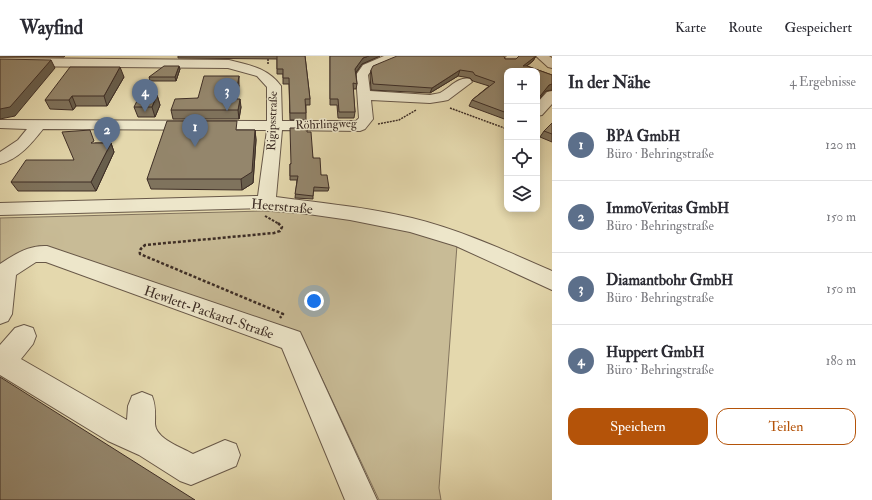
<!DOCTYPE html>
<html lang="de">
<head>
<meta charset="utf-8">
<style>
  body { margin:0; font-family:"IM FELL Double Pica",serif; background:#f7f7f7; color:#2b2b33 }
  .controls { position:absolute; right:12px; top:12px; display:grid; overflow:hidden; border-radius:8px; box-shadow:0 2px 10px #0003 }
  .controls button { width:36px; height:36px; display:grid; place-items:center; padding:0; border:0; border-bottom:1px solid #e1e1e2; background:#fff; color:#2b2b33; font:20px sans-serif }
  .you { position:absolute; left:314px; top:245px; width:14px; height:14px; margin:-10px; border:3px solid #fff; border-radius:50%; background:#1a73e8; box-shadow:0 0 0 6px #1a73e833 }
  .badge { display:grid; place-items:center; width:26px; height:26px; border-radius:50%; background:#b45309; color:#fff; font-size:13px; font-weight:700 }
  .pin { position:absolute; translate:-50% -33px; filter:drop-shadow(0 1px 2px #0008) }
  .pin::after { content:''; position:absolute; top:21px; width:14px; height:12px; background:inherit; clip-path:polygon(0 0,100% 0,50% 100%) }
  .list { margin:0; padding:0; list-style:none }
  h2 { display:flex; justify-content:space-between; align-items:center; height:52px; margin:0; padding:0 16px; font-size:17px }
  h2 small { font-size:13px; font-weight:400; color:#7c7c81 }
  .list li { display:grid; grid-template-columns:26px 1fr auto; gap:12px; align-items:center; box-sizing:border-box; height:72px; padding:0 16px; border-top:1px solid #e1e1e2 }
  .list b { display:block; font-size:15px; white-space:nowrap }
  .list p { margin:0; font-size:13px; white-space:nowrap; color:#7c7c81 }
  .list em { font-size:13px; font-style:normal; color:#7c7c81 }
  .actions { display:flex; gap:8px; padding:12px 16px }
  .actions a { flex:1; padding:9px 0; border:1px solid #b45309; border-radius:12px; text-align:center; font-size:14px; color:#b45309 }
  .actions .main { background:#b45309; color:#fff }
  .icon { flex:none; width:22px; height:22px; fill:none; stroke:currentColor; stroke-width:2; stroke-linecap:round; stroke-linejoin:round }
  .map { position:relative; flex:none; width:552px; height:444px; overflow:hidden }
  header { display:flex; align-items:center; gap:24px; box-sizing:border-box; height:56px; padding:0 20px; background:#fff; border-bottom:1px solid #e1e1e2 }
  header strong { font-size:19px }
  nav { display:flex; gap:22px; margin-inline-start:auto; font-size:14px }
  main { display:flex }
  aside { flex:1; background:#fff }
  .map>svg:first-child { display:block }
</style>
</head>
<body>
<header>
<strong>Wayfind</strong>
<nav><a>Karte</a><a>Route</a><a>Gespeichert</a></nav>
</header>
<main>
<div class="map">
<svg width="552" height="444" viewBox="0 0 552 444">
  <rect width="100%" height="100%" fill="#e4d8ad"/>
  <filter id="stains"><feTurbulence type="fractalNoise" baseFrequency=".005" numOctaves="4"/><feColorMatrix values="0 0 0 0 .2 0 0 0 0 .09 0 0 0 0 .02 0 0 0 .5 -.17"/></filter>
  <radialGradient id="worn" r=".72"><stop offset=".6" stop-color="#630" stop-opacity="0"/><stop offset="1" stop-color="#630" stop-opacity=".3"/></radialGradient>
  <path fill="#c8bb96" stroke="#83745e" d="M264 155 333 160 407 174 457 189 439 432 441 444H379L301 278 40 190 0 214V162Z"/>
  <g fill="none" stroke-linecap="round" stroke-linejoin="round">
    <defs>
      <path id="minor" d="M384 0H400L398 3 371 15 368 19 370 35 430 39C433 38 437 38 440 37 450 32 458 20 470 23L472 26 448 44 443 45 430 47 371 44 373 63 365 73 360 75 282 74 276 141C321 147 367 151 412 162 461 174 506 195 552 215V234L456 190 410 176 350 164 266 152 0 159V147L258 140 267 74 43 73C32 87 19 103 0 108V96L18 84 27 73 0 72V64L267 65V31L257 20 228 12 0 10V2L229 4C249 9 268 12 281 30L282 65H356L359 62 356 19 363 9Z
        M507 0H519L520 1C516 7 510 9 504 8L502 5Z
        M536 0H549L552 2V12L548 11Z
        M552 35V48L542 59 537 60V47L547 36Z
        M47 190 300 276 377 444H345L282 292 46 206H36L16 219 12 258 8 265 0 268V208C15 198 29 189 47 190Z
        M24 269 33 272 36 280 33 288 21 303 127 364 128 350 132 340 142 336 152 340C156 350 155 357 155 368 156 383 181 391 193 398L225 384 236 388 240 399 236 410 191 429 180 425 139 399 108 385 0 319V289L15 272Z"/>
    </defs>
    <use href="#minor" stroke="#685848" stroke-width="2"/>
    <path stroke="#3e2e26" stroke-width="1.5" stroke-dasharray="2 1" stroke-linecap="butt" d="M268 0V9
      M450 52 507 73
      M378 68 399 64 416 54"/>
    <path stroke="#3e2e26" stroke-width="2" stroke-dasharray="2.5 1.5" stroke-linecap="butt" d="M265 160 279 168"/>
    <path stroke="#3e2e26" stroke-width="2.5" stroke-dasharray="3 2" stroke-linecap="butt" d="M278 167 282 171 280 175 274 177 145 189C142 192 139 193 140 198L283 258 280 262"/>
    <use href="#minor" fill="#ede6ca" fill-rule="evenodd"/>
  </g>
  <path fill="#7f735d" stroke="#3e2e26" d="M0 0H65L64 1Z
    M178 0H305L310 43V49H306V64H290L289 28H283V18H277V3L178 2Z
    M330 0H380L362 8 356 17 357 28 356 33H353L355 56 354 62H338L337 49H330Z
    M536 0 533 5 527 10 552 19V34L546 35 507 15V64L469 50 472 44 489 30 473 25 470 22 458 20 430 37 371 34 370 19 371 14 504 1 505 3H516Z
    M180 13 176 25H150L149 21Z
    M124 21 107 50H76L73 54 50 53 45 44Z
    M239 29 237 43 241 51 239 63H173L171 54 198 42Z
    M157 39 160 49 155 61H138L134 51Z
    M552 67V86L540 81 544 75Z
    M237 74H255L256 84 253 127 242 134 151 133 147 123Z
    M307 76 313 102 321 119 329 132 328 135H313V143L295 142 297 124H290V108H291Z
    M95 87H111L114 96 96 135H18L11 126 74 104Z"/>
  <path fill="#685e4c" stroke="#3e2e26" d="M369 0H380L362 8 354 19 355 13 363 2Z
    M536 0 533 5 520 15 523 10Z
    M51 4 55 12 15 60 0 63V53Z
    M179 10 180 13 176 25 175 21Z
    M120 11 124 21 107 50 104 40Z
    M460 14 458 20 430 37 432 32Z
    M239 20V29L236 51 235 43Z
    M552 28V34L546 35 537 46V44L549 29Z
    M157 39 160 49 155 61 152 51Z
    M72 40 76 50 73 54 69 44Z
    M240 43 241 51 239 63 238 54Z
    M255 74 256 84 253 127 242 134 241 123Z
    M111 87 114 96 96 135 91 126Z"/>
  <path fill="#94866c" stroke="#3e2e26" d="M277 0H305L310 43H305L306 57H290L289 22H283V13H277Z
    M330 0H369L363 2 355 13 357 28 353 27 355 56H339L338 43H330Z
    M397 0H504L505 3H516L519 0H536L523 10H527L552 19V28L549 29 537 44V15H507V57L472 44 495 26 475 19 473 16 460 14 432 32 373 28 371 14 373 10Z
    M0 3 51 4 10 51 0 53Z
    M164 10H179L175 21H149Z
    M70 11H120L104 40H72L69 44H45Z
    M204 20H239L235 43H240L238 54H171L175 43 198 42Z
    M140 39H157L152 51H134Z
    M167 65H237L236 74H255L252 116 241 123H147Z
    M552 67V78L544 75Z
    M290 72H307V76H311L313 102H320L321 119H327L329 132 314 131 313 140 295 138 298 120H290V108H291Z
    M90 74 94 85 91 87H111L91 126H11L26 104H74L62 76Z
    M0 321 195 444H0Z"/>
  <g text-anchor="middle" stroke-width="3" stroke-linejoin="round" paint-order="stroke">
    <g font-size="12" fill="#3e2e26" stroke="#ede6ca">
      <text transform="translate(272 65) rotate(-88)" y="4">Rigipsstraße</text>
      <text transform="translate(326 68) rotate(-2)" y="4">Röhrlingweg</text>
    </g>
    <g font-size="14" fill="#3e2e26" stroke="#ede6ca">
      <text transform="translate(282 150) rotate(5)" y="5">Heerstraße</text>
      <text transform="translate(209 256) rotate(19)" y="5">Hewlett-Packard-Straße</text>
    </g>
  </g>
  <rect width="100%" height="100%" filter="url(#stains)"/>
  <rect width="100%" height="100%" fill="url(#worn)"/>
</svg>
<div class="controls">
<button>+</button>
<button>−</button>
<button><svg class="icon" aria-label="locate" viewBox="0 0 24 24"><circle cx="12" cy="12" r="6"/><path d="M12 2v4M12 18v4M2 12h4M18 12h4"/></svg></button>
<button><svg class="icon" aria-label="layers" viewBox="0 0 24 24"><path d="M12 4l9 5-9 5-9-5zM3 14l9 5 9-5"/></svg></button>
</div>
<div class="you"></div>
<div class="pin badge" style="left:195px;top:91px;background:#5c6f8a">1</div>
<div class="pin badge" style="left:107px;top:94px;background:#5c6f8a">2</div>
<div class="pin badge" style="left:227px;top:55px;background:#5c6f8a">3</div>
<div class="pin badge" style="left:145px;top:56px;background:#5c6f8a">4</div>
</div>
<aside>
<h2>In der Nähe<small>4 Ergebnisse</small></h2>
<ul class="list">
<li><span class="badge" style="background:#5c6f8a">1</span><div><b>BPA GmbH</b><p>Büro · Behringstraße</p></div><em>120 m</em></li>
<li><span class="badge" style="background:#5c6f8a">2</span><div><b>ImmoVeritas GmbH</b><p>Büro · Behringstraße</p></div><em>150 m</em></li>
<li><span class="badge" style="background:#5c6f8a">3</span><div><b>Diamantbohr GmbH</b><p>Büro · Behringstraße</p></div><em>150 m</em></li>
<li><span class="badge" style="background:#5c6f8a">4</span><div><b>Huppert GmbH</b><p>Büro · Behringstraße</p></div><em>180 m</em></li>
</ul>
<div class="actions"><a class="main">Speichern</a><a>Teilen</a></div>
</aside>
</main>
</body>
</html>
